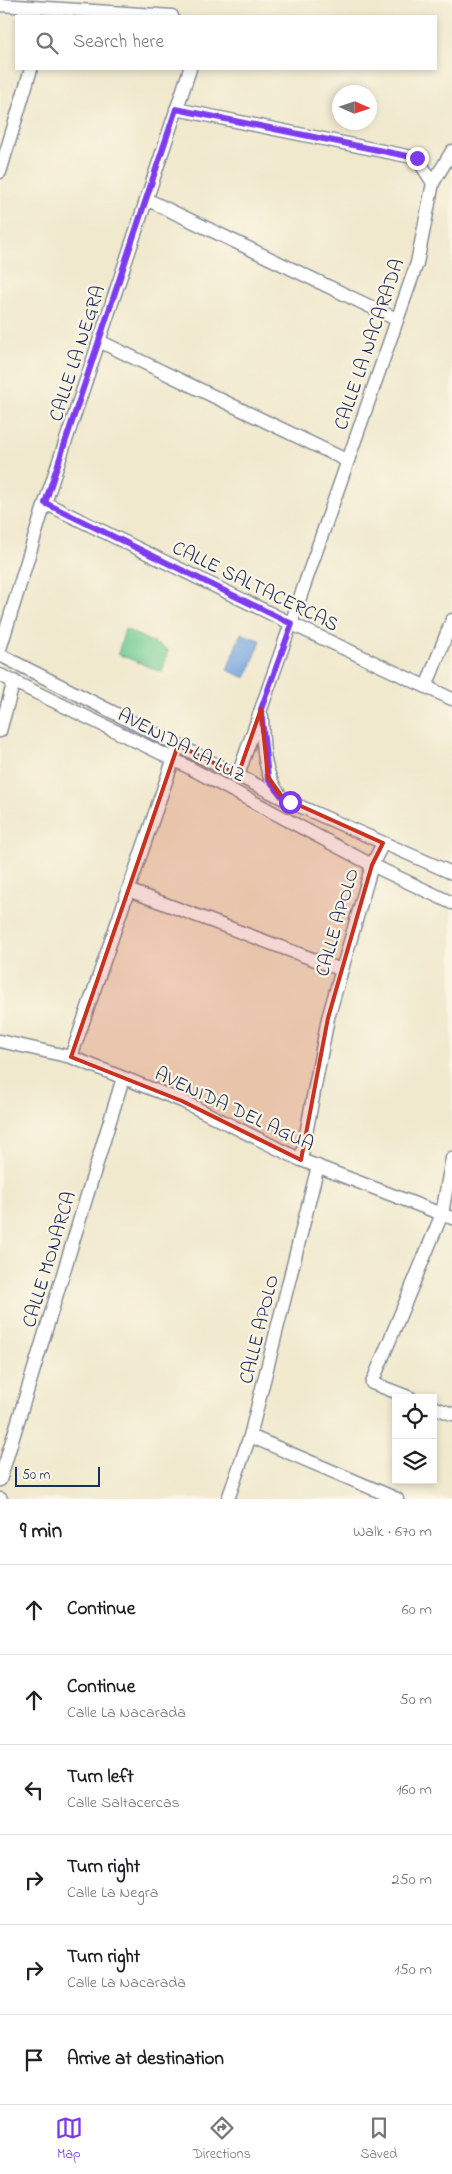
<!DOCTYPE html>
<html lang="en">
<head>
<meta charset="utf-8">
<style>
  body { margin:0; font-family:"Indie Flower",sans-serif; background:#f6f6f6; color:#202124 }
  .controls { position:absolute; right:15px; bottom:15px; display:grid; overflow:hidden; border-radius:0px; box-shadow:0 2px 8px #0003 }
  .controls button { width:45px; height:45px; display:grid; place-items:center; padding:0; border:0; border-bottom:1px solid #e0e0e0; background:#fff; color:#202124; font:25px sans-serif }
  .compass { position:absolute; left:332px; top:85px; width:45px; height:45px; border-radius:50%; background:#fff; box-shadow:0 2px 8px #0003; rotate:93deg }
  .scale { position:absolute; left:15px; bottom:12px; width:85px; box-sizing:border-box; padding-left:5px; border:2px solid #1b2f5e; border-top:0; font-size:14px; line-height:18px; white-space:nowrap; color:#1b2f5e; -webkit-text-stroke:4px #fcf5e5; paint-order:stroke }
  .stop { position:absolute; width:15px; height:15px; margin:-11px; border:4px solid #7c3aed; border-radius:50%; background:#fff }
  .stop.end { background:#7c3aed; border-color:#fff; box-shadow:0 1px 5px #0008 }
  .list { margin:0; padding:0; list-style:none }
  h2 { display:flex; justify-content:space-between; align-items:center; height:65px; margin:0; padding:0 20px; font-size:21px }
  h2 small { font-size:16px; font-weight:400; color:#757577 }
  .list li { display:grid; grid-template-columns:32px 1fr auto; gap:15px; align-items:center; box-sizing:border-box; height:90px; padding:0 20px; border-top:1px solid #e0e0e0 }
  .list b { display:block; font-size:19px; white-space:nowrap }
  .list p { margin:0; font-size:16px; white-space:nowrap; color:#757577 }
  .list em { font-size:16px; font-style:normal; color:#757577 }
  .icon { flex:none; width:28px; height:28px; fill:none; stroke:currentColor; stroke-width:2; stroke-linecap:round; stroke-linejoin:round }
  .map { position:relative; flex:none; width:452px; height:1499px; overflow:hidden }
  .search { position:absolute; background:#fff; box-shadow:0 2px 8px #0003; left:15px; right:15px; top:15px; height:55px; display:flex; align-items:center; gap:12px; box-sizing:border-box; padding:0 18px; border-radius:0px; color:#757577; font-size:19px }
  .sheet { height:605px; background:#fff }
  nav { display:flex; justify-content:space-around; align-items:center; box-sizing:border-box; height:70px; border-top:1px solid #e0e0e0; background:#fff; font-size:14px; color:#757577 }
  nav a { display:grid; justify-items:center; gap:2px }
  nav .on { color:#7c3aed }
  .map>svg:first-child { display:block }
</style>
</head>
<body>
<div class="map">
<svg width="452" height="1499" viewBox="0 0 452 1499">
  <rect width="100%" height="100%" fill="#fcf5e5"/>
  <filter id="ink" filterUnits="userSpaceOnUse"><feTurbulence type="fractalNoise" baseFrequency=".02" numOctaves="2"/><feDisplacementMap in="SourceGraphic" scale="10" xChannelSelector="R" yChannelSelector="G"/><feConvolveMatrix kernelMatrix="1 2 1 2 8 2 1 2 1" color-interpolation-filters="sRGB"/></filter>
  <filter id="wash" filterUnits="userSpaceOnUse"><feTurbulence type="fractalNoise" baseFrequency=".0096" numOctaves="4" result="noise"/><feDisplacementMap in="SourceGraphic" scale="20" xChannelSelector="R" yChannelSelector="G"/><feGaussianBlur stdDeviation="1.12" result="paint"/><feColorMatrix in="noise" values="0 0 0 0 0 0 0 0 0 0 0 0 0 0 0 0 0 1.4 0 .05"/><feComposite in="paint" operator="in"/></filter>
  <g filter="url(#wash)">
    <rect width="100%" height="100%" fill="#f0e9ce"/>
    <path fill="#71cc93" stroke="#467e78" d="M125 629 168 650 162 672 118 654Z"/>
    <path fill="#76a6e0" stroke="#486a9f" d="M241 633 261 641 246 678 227 670Z"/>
  </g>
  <g filter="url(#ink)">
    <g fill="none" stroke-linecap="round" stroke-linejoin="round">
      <defs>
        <path id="minor" d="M0 5 172 16
          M176 109 417 158 433 183 417 263 238 775
          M0 172 31 69
          M433 183 452 151
          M146 199 396 319
          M99 341 348 461
          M45 503 292 624 452 699
          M0 649 45 503 190 69
          M0 655 290 802 452 873
          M0 675 173 759 372 865 452 903
          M426 687 452 620
          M262 716C263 744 262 772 280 795
          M0 731 14 681
          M128 890 342 970
          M0 1041 71 1057 182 1101 301 1160 452 1218
          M71 1057 176 752
          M301 1160 328 1018 372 865 383 843
          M411 1398 372 1383 442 1214 452 1158
          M433 1407 452 1414
          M250 1436 397 1499
          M0 1480 123 1078
          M0 1499H1
          M228 1499 250 1436 318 1166"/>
      </defs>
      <use href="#minor" stroke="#868c96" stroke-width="15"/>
      <use href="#minor" stroke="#fff" stroke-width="12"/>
    </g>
  </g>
  <g fill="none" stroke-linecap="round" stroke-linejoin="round" filter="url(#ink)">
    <path stroke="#7c3aed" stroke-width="6" d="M290 802 283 798 268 778 261 709 292 624 45 503 176 109 417 158"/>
  </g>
  <path fill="#c8321e" fill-opacity="0.2" stroke="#c8321e" stroke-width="4" stroke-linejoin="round" d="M261 709 268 777 283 798 383 843 372 865 328 1018 301 1160 182 1101 71 1057 178 745 238 775Z"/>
  <g text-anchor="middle" stroke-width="4.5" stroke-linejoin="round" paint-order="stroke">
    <g font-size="20" fill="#1b2f5e" stroke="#fcf5e5">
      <text transform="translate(368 344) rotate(-71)" y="7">CALLE LA NACARADA</text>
      <text transform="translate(76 353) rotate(-72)" y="7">CALLE LA NEGRA</text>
      <text transform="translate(256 585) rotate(26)" y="7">CALLE SALTACERCAS</text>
      <text transform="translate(182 744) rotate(27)" y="7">AVENIDA LA LUZ</text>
      <text transform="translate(336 922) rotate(-74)" y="7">CALLE APOLO</text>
      <text transform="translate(235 1108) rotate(25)" y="7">AVENIDA DEL AGUA</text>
      <text transform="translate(48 1259) rotate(-73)" y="7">CALLE MONARCA</text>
      <text transform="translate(258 1329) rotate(-76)" y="7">CALLE APOLO</text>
    </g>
  </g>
</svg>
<div class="controls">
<button><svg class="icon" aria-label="locate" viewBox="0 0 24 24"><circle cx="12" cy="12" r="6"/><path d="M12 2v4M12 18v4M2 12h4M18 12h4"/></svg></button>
<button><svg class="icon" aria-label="layers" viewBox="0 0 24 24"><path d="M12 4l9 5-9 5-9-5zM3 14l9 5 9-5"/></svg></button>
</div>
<svg class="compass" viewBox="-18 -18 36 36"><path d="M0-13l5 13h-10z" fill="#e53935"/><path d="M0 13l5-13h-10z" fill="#757577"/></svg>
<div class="scale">50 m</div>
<div class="stop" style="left:290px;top:802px"></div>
<div class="stop end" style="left:417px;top:158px"></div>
<div class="search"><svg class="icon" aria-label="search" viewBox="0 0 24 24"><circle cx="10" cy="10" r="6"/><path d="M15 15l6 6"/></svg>Search here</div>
</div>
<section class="sheet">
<h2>9 min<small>Walk · 670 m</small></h2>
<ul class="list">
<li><svg class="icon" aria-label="ahead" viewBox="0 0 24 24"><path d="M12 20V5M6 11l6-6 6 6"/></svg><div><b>Continue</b></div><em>60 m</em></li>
<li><svg class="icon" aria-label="ahead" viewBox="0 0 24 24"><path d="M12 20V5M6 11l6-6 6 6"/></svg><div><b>Continue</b><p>Calle La Nacarada</p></div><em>50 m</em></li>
<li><svg class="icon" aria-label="left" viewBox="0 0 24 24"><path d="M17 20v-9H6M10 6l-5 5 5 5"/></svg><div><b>Turn left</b><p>Calle Saltacercas</p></div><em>160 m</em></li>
<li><svg class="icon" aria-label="right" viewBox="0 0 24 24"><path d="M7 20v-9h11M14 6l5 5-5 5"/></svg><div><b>Turn right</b><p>Calle La Negra</p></div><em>250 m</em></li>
<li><svg class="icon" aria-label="right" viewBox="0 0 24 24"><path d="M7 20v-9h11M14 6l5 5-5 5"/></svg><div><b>Turn right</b><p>Calle La Nacarada</p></div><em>150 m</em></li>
<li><svg class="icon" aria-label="arrive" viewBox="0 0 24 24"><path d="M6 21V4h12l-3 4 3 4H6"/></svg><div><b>Arrive at destination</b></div></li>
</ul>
</section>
<nav>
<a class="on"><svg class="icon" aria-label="map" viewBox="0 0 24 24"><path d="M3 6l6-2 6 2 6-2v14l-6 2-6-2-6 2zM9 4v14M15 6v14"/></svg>Map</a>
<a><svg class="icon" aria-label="directions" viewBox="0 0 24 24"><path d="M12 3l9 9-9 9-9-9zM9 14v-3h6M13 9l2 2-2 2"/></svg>Directions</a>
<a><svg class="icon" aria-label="saved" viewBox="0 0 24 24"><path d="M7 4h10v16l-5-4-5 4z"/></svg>Saved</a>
</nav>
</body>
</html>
